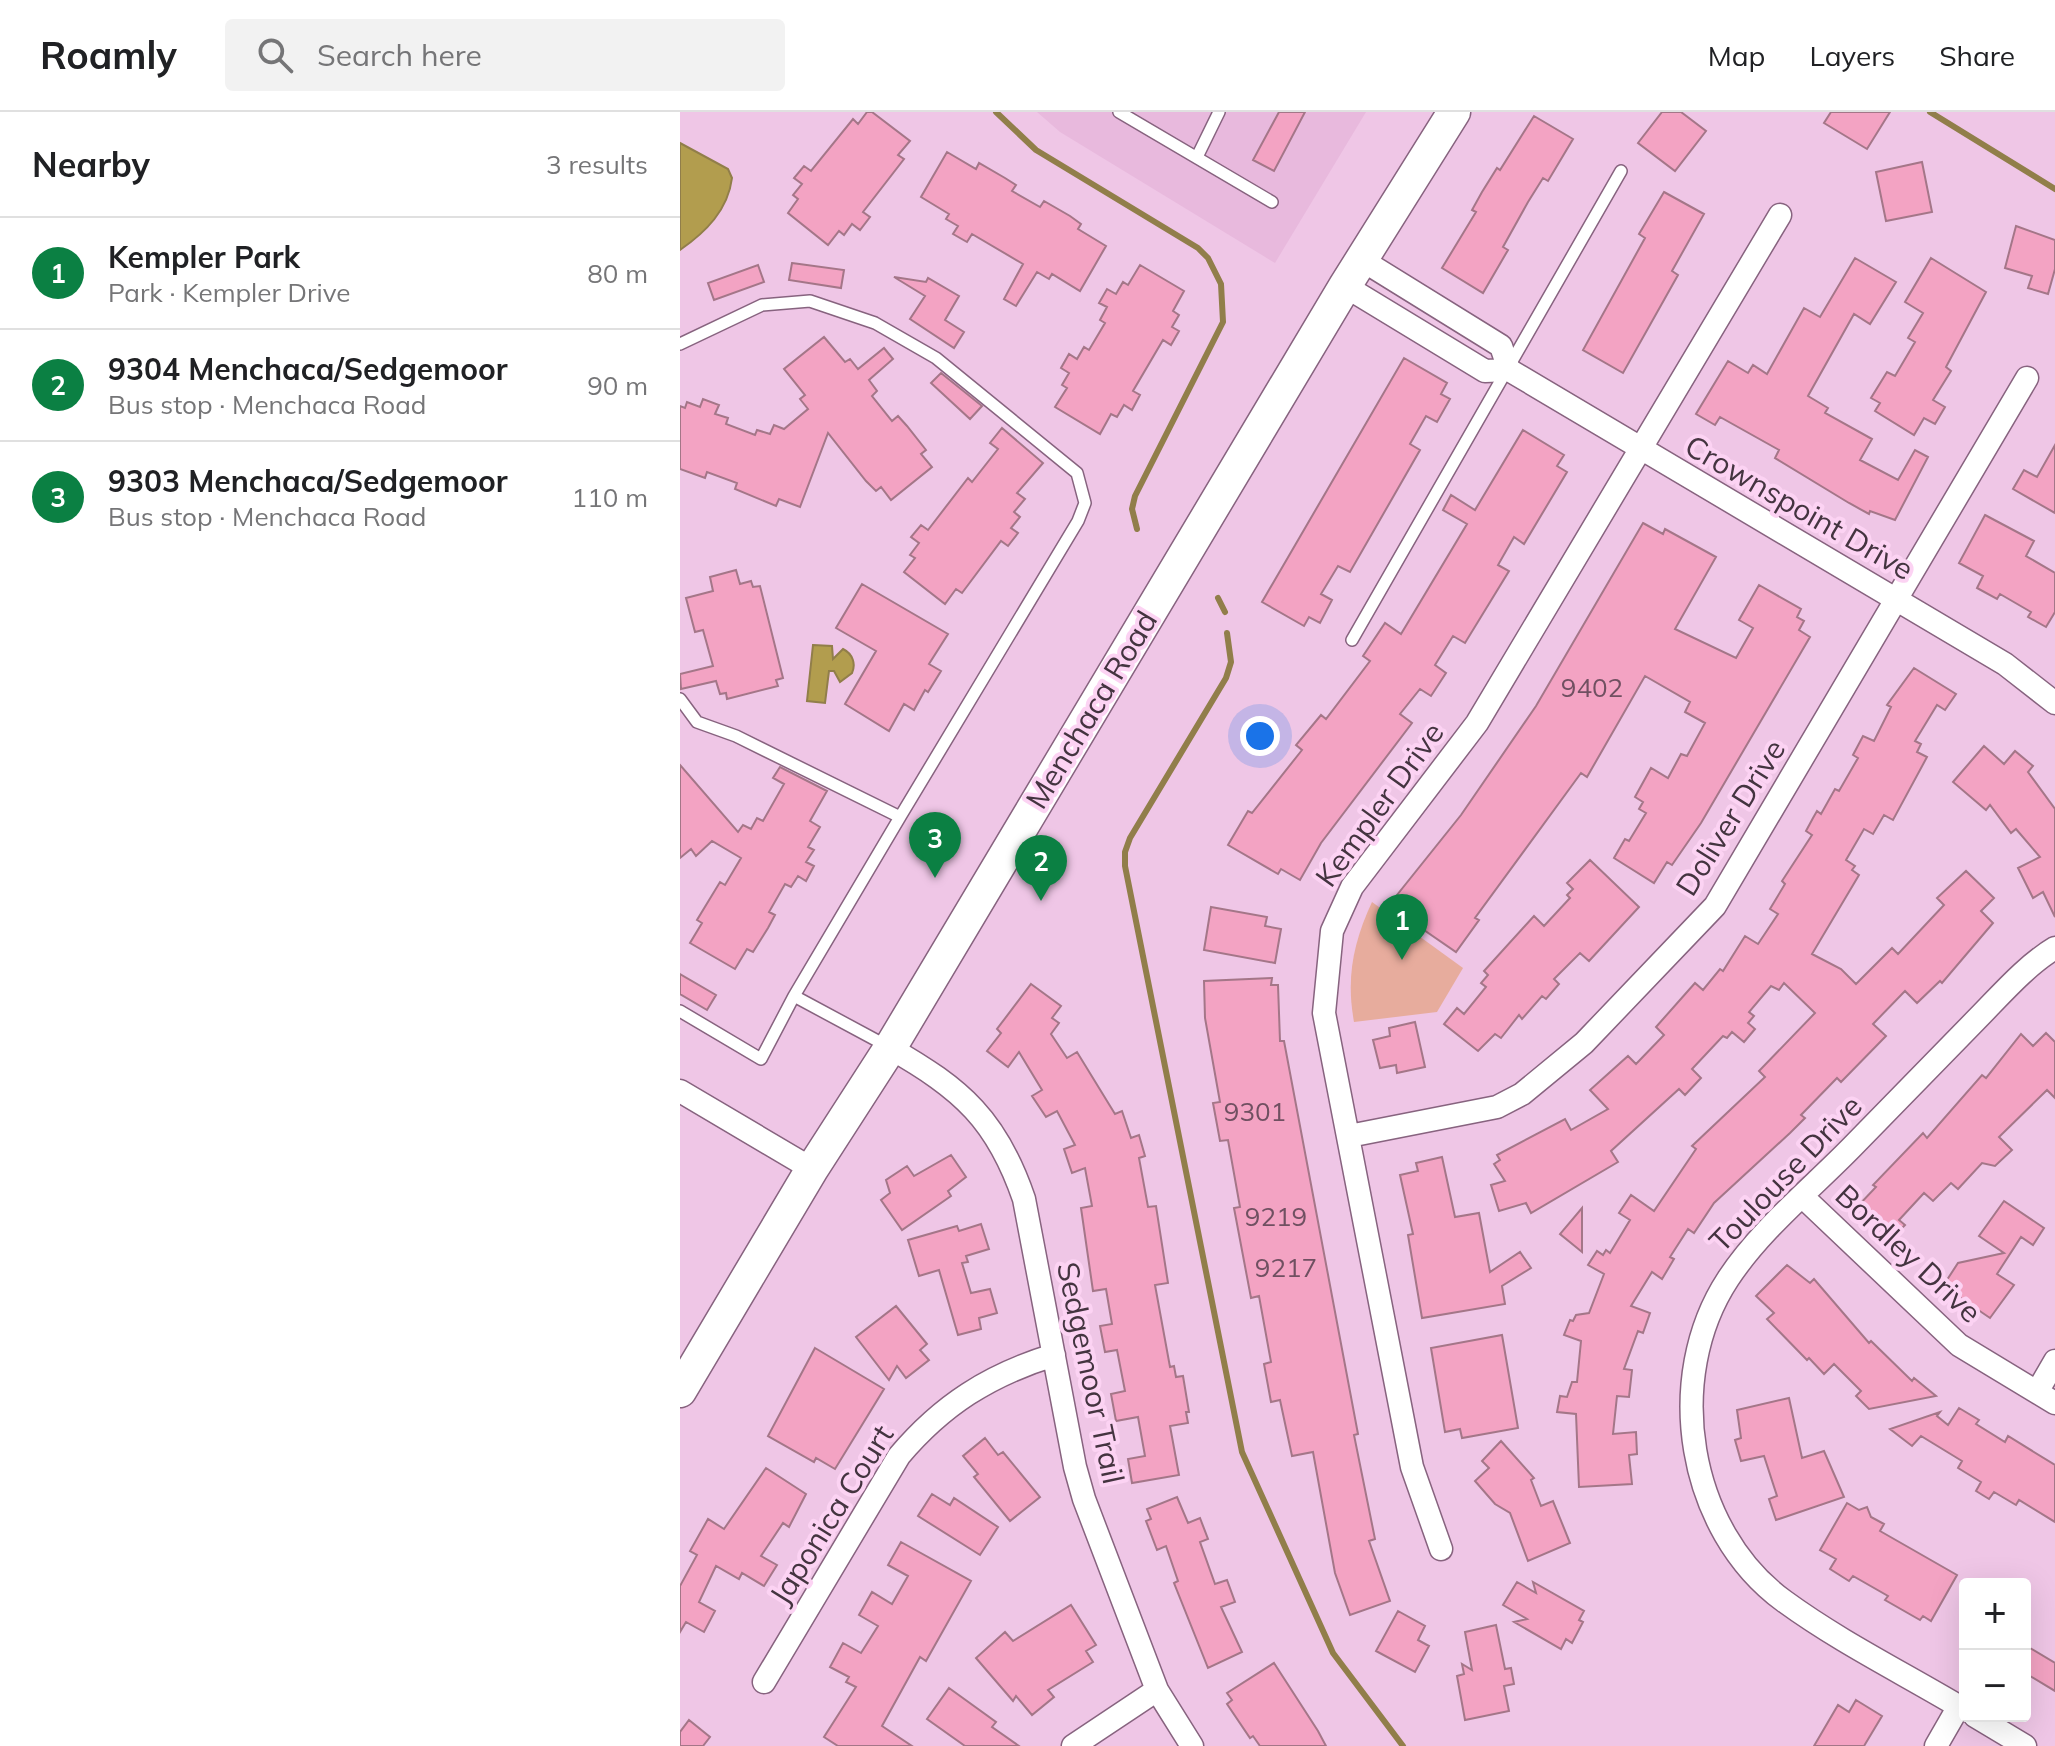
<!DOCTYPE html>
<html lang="en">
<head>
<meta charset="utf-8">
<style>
  body { margin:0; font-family:Mulish,sans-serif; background:#f2f2f2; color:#202124 }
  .controls { position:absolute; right:24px; bottom:24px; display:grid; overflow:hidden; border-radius:8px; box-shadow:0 8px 32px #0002 }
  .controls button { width:72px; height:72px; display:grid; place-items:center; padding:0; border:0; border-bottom:2px solid #e0e0e0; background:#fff; color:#202124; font:40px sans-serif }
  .you { position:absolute; left:580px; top:624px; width:28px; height:28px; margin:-20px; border:6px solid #fff; border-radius:50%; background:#1a73e8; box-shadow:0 0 0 12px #1a73e833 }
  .badge { display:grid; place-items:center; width:52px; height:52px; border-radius:50%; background:#0b8043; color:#fff; font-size:26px; font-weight:700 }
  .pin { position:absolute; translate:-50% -66px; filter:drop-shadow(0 2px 4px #0008) }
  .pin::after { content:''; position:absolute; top:42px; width:28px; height:24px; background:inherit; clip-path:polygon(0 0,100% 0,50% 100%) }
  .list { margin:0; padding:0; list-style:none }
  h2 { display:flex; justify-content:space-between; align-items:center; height:104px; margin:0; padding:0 32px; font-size:34px }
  h2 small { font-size:26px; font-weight:400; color:#757577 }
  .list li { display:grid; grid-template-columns:52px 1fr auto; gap:24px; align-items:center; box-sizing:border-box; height:112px; padding:0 32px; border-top:2px solid #e0e0e0 }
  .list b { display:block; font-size:30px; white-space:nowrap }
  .list p { margin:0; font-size:26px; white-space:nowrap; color:#757577 }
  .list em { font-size:26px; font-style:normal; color:#757577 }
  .icon { flex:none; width:44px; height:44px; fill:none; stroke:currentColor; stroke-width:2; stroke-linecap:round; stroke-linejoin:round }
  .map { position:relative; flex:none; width:1375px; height:1634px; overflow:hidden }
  header { display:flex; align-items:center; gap:48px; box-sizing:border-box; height:112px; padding:0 40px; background:#fff; border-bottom:2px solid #e0e0e0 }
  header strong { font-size:38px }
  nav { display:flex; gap:44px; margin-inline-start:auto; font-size:28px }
  .search { width:560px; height:72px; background:#f2f2f2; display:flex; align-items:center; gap:20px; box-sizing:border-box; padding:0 28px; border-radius:8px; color:#757577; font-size:30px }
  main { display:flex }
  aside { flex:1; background:#fff }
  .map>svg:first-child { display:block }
</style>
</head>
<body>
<header>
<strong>Roamly</strong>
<div class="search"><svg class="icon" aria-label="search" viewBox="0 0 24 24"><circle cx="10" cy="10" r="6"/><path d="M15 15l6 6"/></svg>Search here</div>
<nav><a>Map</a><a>Layers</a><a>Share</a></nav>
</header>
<main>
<aside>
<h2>Nearby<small>3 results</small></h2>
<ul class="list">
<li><span class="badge">1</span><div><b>Kempler Park</b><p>Park · Kempler Drive</p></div><em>80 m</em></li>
<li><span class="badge">2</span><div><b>9304 Menchaca/Sedgemoor</b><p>Bus stop · Menchaca Road</p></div><em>90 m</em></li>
<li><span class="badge">3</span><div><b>9303 Menchaca/Sedgemoor</b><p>Bus stop · Menchaca Road</p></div><em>110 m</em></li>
</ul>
</aside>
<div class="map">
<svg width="1375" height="1634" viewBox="0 0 1375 1634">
  <rect width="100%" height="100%" fill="#efc6e6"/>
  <path fill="#e8b9dd" d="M357 0H686L595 151 380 20Z"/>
  <path fill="#e7ac9d" d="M692 790 783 856 757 900 674 910C666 866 673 831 692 790Z"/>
  <path fill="#b29d4e" stroke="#917e4a" stroke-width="2" d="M0 31 48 57 52 66C48 98 26 120 0 138Z
    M133 533 152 534 153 547 163 537C173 542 176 552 172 561L160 570 154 559H149L145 591 127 589Z"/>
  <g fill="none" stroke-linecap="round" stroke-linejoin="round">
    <path stroke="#917e4a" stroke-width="6" d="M316 0 356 38 518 136 528 146 541 172 543 210 455 384 452 397 457 417
      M1250 0 1375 77
      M538 486 545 500
      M547 521 551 550 546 566 450 726 445 740V754L562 1340 653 1541 723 1634"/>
  </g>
  <path fill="#f3a3c3" stroke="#a47688" stroke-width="2" d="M187 0H192L230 29 218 43 224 47 183 100 190 105 180 118 172 112 164 123 159 119 148 133 108 101 118 87 113 83 122 72 114 66 124 54 131 59 173 7 178 12Z
    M599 0H625L594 59 573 48Z
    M982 0H1001L1026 19 995 59 958 31Z
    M1151 0H1210L1187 37 1144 11Z
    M854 4 893 27 868 69 863 66 848 90 823 135 828 138 803 181 762 156 796 100 792 98 802 80 817 56 820 58Z
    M267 40 296 57 299 51 325 66 336 73 332 79 360 95 364 89 390 104 401 112 398 117 426 134 400 179 372 162 369 167 357 160 336 194 324 187 343 152 292 122 287 130 273 122 278 114 266 107 269 102 241 85Z
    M1242 50 1252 100 1206 109 1196 60Z
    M984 80 1024 102 992 159 998 163 943 261 903 238 965 126 959 122Z
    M1336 114 1375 128V157L1368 182 1348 176 1352 164 1325 156Z
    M1175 146 1216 170 1190 212 1174 202 1128 284 1148 296 1145 301 1192 327 1180 348 1218 368 1235 338 1248 345 1215 408 1190 399 1189 402 1169 391 1095 346 1099 338 1040 305 1035 313 1016 302 1048 249 1068 261 1073 253 1087 262 1124 196 1140 205Z
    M1251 146 1306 180 1266 255 1271 259 1253 288 1265 295 1255 312 1244 306 1234 323 1195 299 1200 291 1191 286 1207 260 1215 264 1235 230 1228 226 1243 201 1225 190Z
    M112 151 164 158 161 176 109 168Z
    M78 153 84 170 34 188 28 171Z
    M460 153 504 179 493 199 499 203 492 215 499 219 491 233 483 228 453 279 460 283 452 298 444 293 437 305 431 302 420 322 375 295 387 276 382 273 389 261 381 256 389 242 397 247 404 235 409 238 425 211 420 208 427 195 419 191 427 177 436 182 443 170 448 173Z
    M214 165 246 170 248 166 279 184 265 208 284 220 274 236 230 207 245 184Z
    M144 225 165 250 170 247 178 257 204 236 213 247 189 268 197 279 192 284 212 309 218 304 227 314 246 338 241 342 252 355 211 388 201 375 196 379 186 369 148 321 120 395 99 387 96 394 55 377 57 371 27 360 25 366 0 357V294L5 296 7 290 20 295 23 287 39 293 35 302 48 306 46 312 75 323 77 318 90 322 94 313 104 317 128 297 120 287 125 283 104 257Z
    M724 246 767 271 761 282 770 287 757 310 746 304 730 332 740 338 670 460 658 454 641 482 652 488 640 511 629 505 624 514 582 490Z
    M261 261 302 294 290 307 251 271Z
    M322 316 363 351 337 381 345 387 334 400 340 405 331 416 338 421 328 434 321 429 282 481 276 477 265 492 224 460 235 446 230 443 239 431 231 425 241 413 248 418 288 366 292 370 318 337 310 331Z
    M843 318 884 343 877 354 887 360 844 432 834 425 818 453 829 459 785 531 773 524 755 553 766 561 751 584 740 577 720 602 732 611 641 731 620 768 601 757 598 762 548 733 568 699 572 701 622 638 616 633 641 603 646 607 690 549 683 544 705 511 721 522 787 412 763 398 771 383 795 398Z
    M1375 333V401L1333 377 1344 358 1357 365Z
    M1305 403 1354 429 1346 444 1375 461V500L1366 515 1348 505 1351 500 1320 482 1317 487 1297 476 1303 464 1279 451Z
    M963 411 983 422 985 417 1036 445 995 517 1056 546 1073 516 1059 508 1079 473 1121 497 1117 505 1124 509 1119 518 1130 525 1021 711 992 753 987 750 974 771 934 746 945 727 949 729 966 701 959 697 963 690 955 685 971 656 988 666 1001 642 1007 644 1025 611 1005 600 1010 590 965 564 907 665 901 661 795 806 799 808 776 840 728 807 732 801 713 788 781 703 856 594Z
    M56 458 60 472 71 469 73 475 80 474 103 566 96 568 98 574 47 587 46 581 40 582 36 569 1 577 0 562 33 554 23 518 15 520 6 486 33 479 30 465Z
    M182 472 268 522 249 552 261 559 248 580 245 578 234 598 224 592 209 619 165 592 196 539 156 516Z
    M1234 556 1276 582 1265 598 1257 593 1235 629 1241 632 1237 640 1247 645 1213 708 1204 703 1193 722 1184 717 1166 748 1175 754 1172 758 1179 763 1132 842 1161 857 1176 872 1212 836 1218 842 1264 793 1257 786 1286 759 1314 786 1301 799 1313 811 1262 871 1260 869 1237 891 1225 879 1193 912 1206 924 1161 970 1157 966 1121 1003 1125 1006 1110 1021 1034 1091 1014 1121 1008 1117 990 1145 994 1147 982 1167 972 1160 951 1194 970 1201 963 1221 958 1219 944 1257 952 1258 949 1285 937 1284 933 1322 956 1320 957 1342 949 1343 952 1372 899 1375 896 1302 877 1300 880 1284 887 1285 892 1270H897L901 1229 884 1223 890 1208 893 1209 896 1203 909 1201 924 1162 908 1153 917 1139 923 1143 926 1138 930 1141 950 1108 939 1101 951 1083 974 1099 1016 1037 1012 1034 1085 965 1079 959 1135 901 1104 871 1099 878 1091 874 1069 900 1074 904 1068 911 1075 917 1064 930 1052 920 1047 926 1043 924 1012 957 1021 966 1005 983 999 977 931 1039 938 1050 851 1101 846 1091 819 1099 811 1073 825 1069 814 1052 820 1048 817 1043 885 1007 891 1018 928 997 910 978 948 944 956 952 984 923 976 915 1015 871 1023 878 1040 857 1043 859 1065 824 1078 832 1098 802 1090 797 1105 772 1102 769 1132 723 1126 719 1133 706 1137 699 1141 702 1155 677 1159 679 1178 646 1173 643 1183 624 1194 629 1211 595 1207 593Z
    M1304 634 1324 652 1335 639 1353 654 1348 660 1375 697V805L1363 780 1353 786 1338 756 1360 745 1336 717 1331 721 1310 693 1306 698 1273 670Z
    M0 653 58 720 63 713 71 717 77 706 83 709 104 672 93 666 100 655 147 679 130 709 140 715 128 735 134 738 126 750 134 754 126 769 118 764 111 775 105 772 89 800 95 803 88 816 73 840 67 837 55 857 10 831 22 811 17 808 40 770 45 773 61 746 32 729 16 744 11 737 0 746Z
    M910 748 959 795 909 849 900 841 874 867 879 872 866 887 862 884 842 907 839 903 821 926 815 922 798 939 764 912 777 896 784 902 806 875 801 871 808 863 804 859 854 804 864 814 890 786 887 783 893 777 887 771Z
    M531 795 587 805 585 814 601 817 595 851 524 838Z
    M0 862 36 883 27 898 0 882Z
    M592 866 591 873H598L600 929H604L678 1322 674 1323 695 1427 689 1429 710 1489 670 1503 655 1461 633 1340 612 1344 600 1288 591 1290 584 1252 591 1250 579 1184 571 1186 554 1096 560 1095 548 1028 540 1029 533 991 540 990 525 906 524 869Z
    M351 872 381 894 372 906 379 911 371 922 387 946 397 940 435 1002 442 999 451 1026 459 1023 465 1044 459 1046 468 1095 476 1094 488 1171 475 1173 490 1255 494 1254 496 1265 503 1264 509 1300H506L508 1311 490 1314 499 1363 452 1371 448 1347 465 1344 458 1305 436 1309 431 1282 445 1279 437 1238 425 1240 420 1214 432 1212 426 1177 413 1179 401 1096 412 1094 405 1056 392 1061 384 1037 395 1033 377 999 366 1005 352 984 362 978 339 940 328 955 307 939 321 921 317 917Z
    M735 910 745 955 717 961 716 953 700 956 693 928 710 924 709 916Z
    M1366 921 1375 930V986L1367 978 1319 1025 1332 1038 1315 1054 1302 1051 1278 1077 1271 1071 1253 1089 1244 1081 1219 1108 1225 1113 1212 1126 1178 1094 1196 1075 1193 1073 1243 1021 1247 1026 1302 963 1306 966 1341 922 1353 934Z
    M271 1043 286 1065 268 1079 271 1084 222 1118 201 1088 210 1081 206 1068 227 1054 234 1064Z
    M762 1045 775 1105 799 1101 810 1160 840 1140 851 1156 822 1174 825 1192 742 1206 728 1123 733 1122 720 1063 738 1059 736 1051Z
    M1324 1089 1364 1116 1353 1133 1341 1125 1317 1162 1334 1173 1310 1206 1263 1174 1278 1151 1324 1141 1299 1124Z
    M902 1096V1140L880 1122Z
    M301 1112 309 1137 286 1144 288 1150 282 1151 291 1181 310 1177 317 1201 299 1206 301 1217 278 1223 259 1158 239 1164 228 1128 277 1114 279 1119Z
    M1107 1153 1130 1171 1134 1167 1189 1231 1191 1229 1232 1269 1234 1266 1256 1284 1189 1297 1176 1284 1181 1279 1154 1252 1144 1262 1129 1246 1127 1248 1087 1207 1094 1201 1076 1184Z
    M216 1194 247 1232 240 1238 249 1248 226 1266 217 1254 209 1268 176 1225Z
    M822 1223 838 1316 782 1326 780 1317 765 1320 751 1236Z
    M135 1236 204 1277 155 1357 136 1346 134 1350 88 1324Z
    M1109 1286 1122 1346 1144 1339 1164 1385 1096 1408 1089 1387 1097 1384 1084 1344 1061 1349 1055 1328 1061 1326 1057 1298Z
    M1279 1296 1299 1308 1296 1312 1325 1330 1328 1324 1375 1353V1410L1339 1388 1336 1393 1314 1380 1309 1387 1296 1379 1301 1370 1278 1356 1282 1349 1241 1324 1232 1334 1210 1317 1260 1300 1257 1304 1268 1313Z
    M305 1326 318 1343 323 1340 360 1385 330 1409 294 1365 298 1362 283 1344Z
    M821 1329 854 1366 851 1368 861 1394 873 1389 890 1431 848 1449 830 1401 815 1392 795 1369 809 1356 802 1349Z
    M86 1356 126 1382 109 1415 103 1411 81 1444 97 1453 84 1474 62 1461 59 1467 36 1454 19 1490 35 1499 24 1520 6 1510 0 1520V1474L17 1443 10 1439 28 1407 44 1417Z
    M252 1382 270 1393 274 1386 318 1415 300 1443 238 1404Z
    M497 1385 508 1411 520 1406 528 1427 520 1430 535 1472 547 1468 555 1490 541 1495 562 1540 528 1556 494 1471 498 1469 486 1434 477 1438 466 1409 471 1407 467 1397Z
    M1167 1391 1179 1398 1187 1395 1191 1405 1204 1412 1200 1419 1277 1463 1251 1509 1243 1504 1240 1508 1205 1488 1208 1484 1173 1464 1169 1469 1150 1457 1156 1447 1140 1438Z
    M221 1430 291 1469 246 1549 240 1545 202 1614 232 1634H158L144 1625 176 1575 166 1570 169 1565 150 1555 163 1531 181 1541 198 1514 179 1503 192 1480 212 1492 228 1464 208 1453Z
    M837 1470 856 1481 853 1470 904 1499 899 1508 903 1510 892 1531 886 1527 881 1537 834 1510 847 1507 823 1493Z
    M391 1493 416 1533 406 1539 413 1550 368 1578 374 1585 352 1603 336 1584 333 1589 296 1546 325 1520 333 1529Z
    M718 1499 745 1514 738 1528 749 1534 735 1560 696 1539Z
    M816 1513 825 1557 831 1556 834 1572 824 1574 829 1599 785 1608 777 1564 784 1562 782 1552 792 1558 785 1520Z
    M1345 1533 1375 1551V1579L1345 1561Z
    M594 1551 638 1619 646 1634H580L573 1624 570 1626 547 1592 552 1588 547 1581Z
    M269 1576 316 1610 312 1615 339 1634H285L247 1607Z
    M1176 1588 1202 1604 1184 1634H1134L1158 1593 1169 1600Z
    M9 1608 30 1625 23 1634H0V1620Z"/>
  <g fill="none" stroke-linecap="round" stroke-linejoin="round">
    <defs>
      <path id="lane" d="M439 0 592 90
        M517 45 539 0
        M0 232 82 193 130 189 195 211 256 246 397 361 405 391 398 409 220 705
        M672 528 941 59
        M0 587 17 610 56 624 220 705 114 884 207 934
        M0 899 81 947 114 884"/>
      <path id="street" d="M682 148 821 234 829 258
        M665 174 805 259 829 258 1325 552 1375 591
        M210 936C282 977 317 1008 344 1087L395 1355 404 1387 477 1578 512 1634
        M0 979 132 1057
        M669 1024 817 995 842 982 904 931 1035 794 1347 266
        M1123 1085 1279 1233 1375 1291
        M1357 1280 1375 1249
        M761 1437 732 1355 644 901 652 819 672 775 797 611 1100 103
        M84 1570 219 1344C262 1293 309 1263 374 1243
        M1285 1598C1225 1562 1160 1530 1104 1489 1007 1418 983 1266 1048 1167 1080 1118 1131 1077 1172 1035 1213 993 1254 951 1295 909 1319 885 1345 854 1375 836
        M1295 1604 1345 1634
        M393 1634 477 1578
        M1256 1634 1279 1594"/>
      <path id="secondary" d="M0 1279 132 1057 210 936 665 174 774 0"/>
    </defs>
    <use href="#lane" stroke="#87637f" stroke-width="14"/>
    <use href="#street" stroke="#87637f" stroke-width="25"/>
    <use href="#secondary" stroke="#87637f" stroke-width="35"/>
    <use href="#lane" stroke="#fff" stroke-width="11"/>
    <use href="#street" stroke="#fff" stroke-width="22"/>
    <use href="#secondary" stroke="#fff" stroke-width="32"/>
  </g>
  <g text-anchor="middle" stroke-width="8" stroke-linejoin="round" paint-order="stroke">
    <g font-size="26" fill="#705061">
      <text x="912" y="585">9402</text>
      <text x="575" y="1009">9301</text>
      <text x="596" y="1114">9219</text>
      <text x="606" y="1165">9217</text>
    </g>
    <g font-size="30" fill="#443440" stroke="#fcd3f3">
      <text transform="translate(1119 396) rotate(30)" y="10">Crownspoint Drive</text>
      <text transform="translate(412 598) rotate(-59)" y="10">Menchaca Road</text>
      <text transform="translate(700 693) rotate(-54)" y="10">Kempler Drive</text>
      <text transform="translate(1051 706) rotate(-58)" y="10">Doliver Drive</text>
      <text transform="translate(1106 1062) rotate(-46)" y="10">Toulouse Drive</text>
      <text transform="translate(1228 1142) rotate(43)" y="10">Bordley Drive</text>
      <text transform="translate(410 1261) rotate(78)" y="10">Sedgemoor Trail</text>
      <text transform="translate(152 1403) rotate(-58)" y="10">Japonica Court</text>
    </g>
  </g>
</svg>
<div class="controls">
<button>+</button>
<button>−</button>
</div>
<div class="you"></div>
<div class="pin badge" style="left:722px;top:848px">1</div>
<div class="pin badge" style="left:361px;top:789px">2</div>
<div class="pin badge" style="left:255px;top:766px">3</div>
</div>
</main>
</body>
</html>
